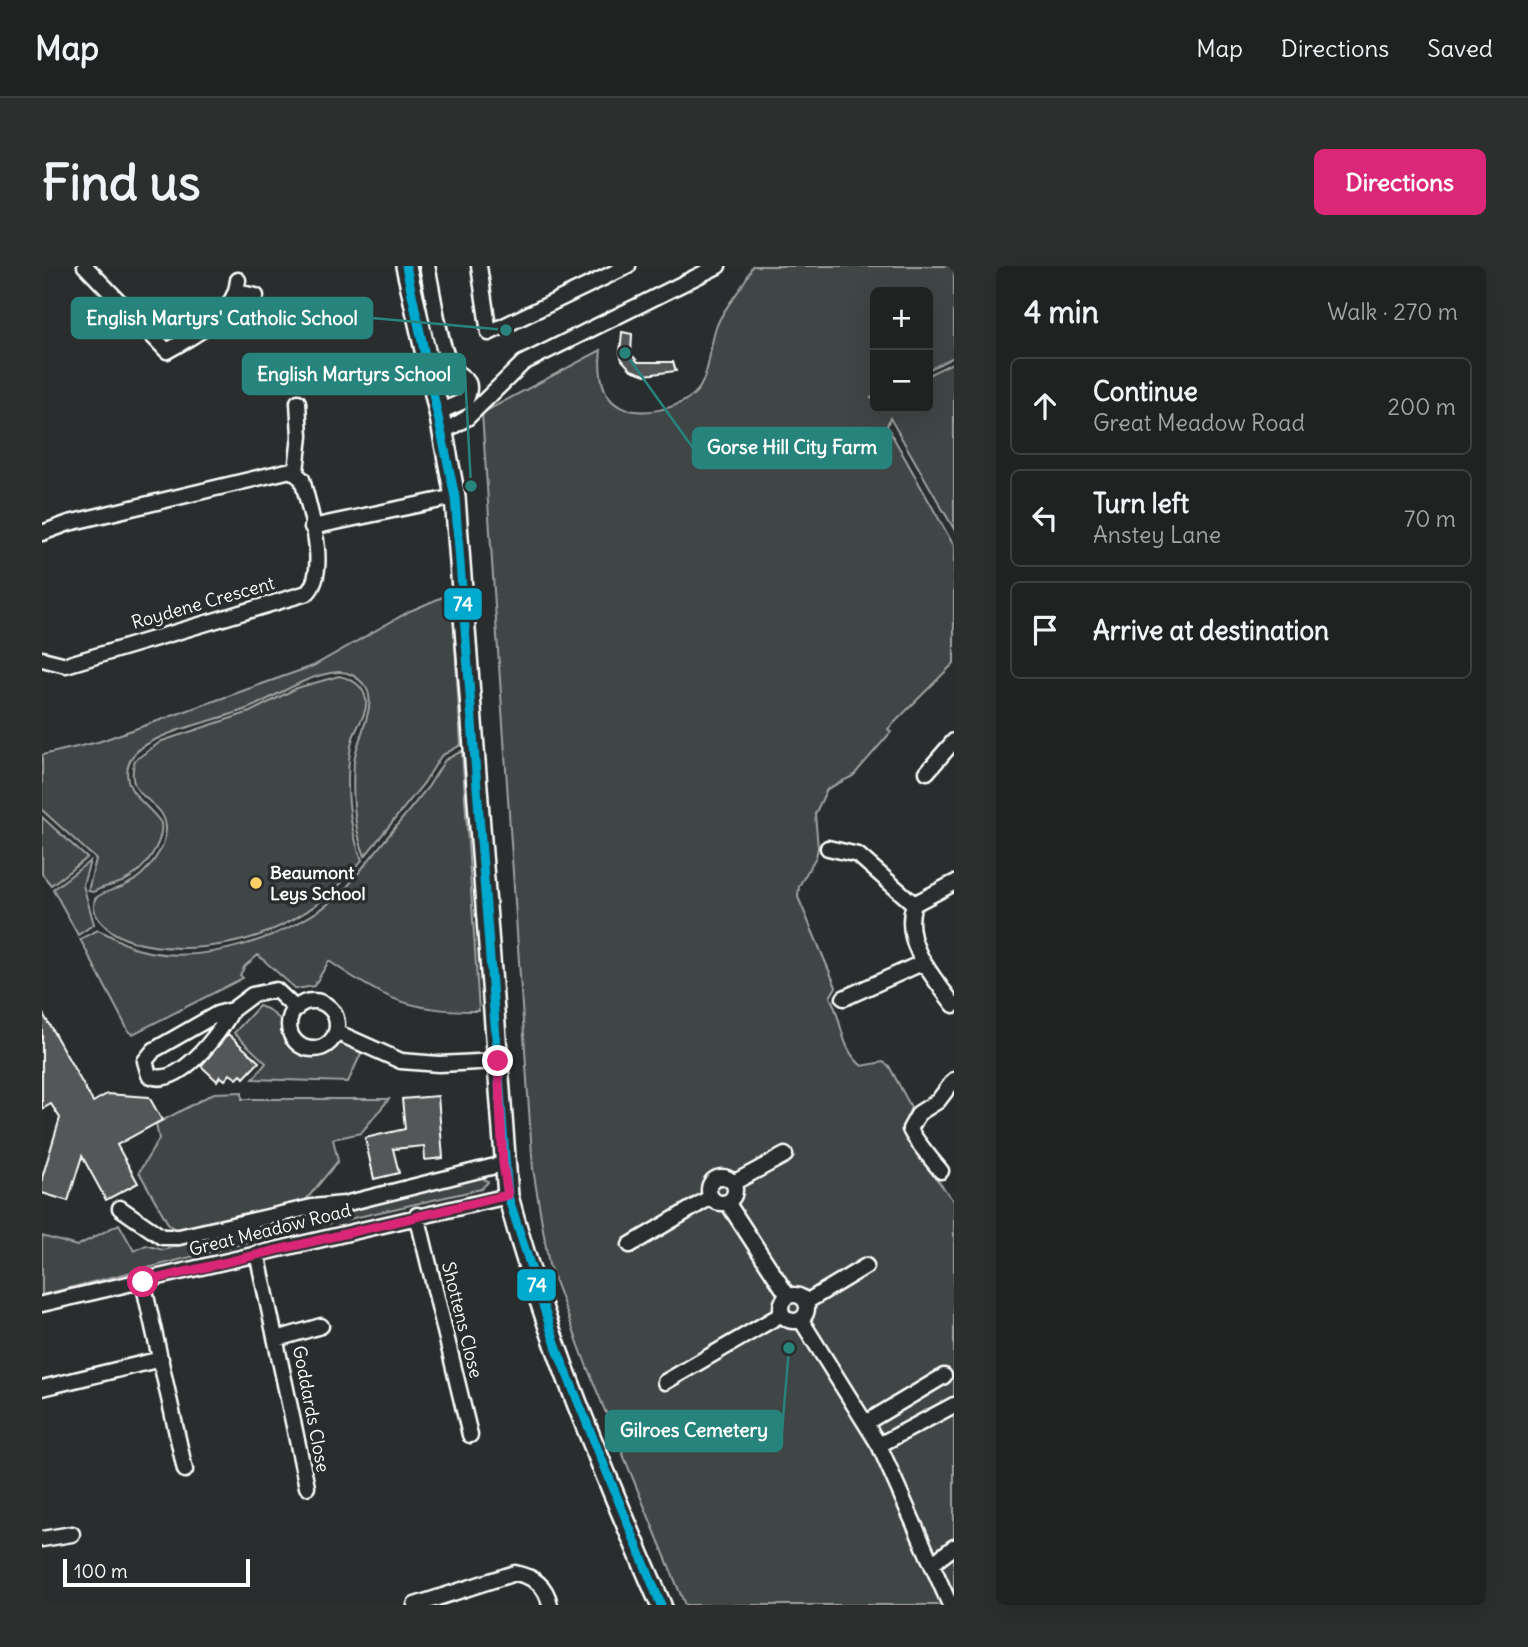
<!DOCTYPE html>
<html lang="en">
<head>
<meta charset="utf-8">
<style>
  body { margin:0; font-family:Delius,sans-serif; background:#2d2f2f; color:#f1f3f6 }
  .controls { position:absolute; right:21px; top:21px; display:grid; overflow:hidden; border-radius:10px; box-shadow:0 7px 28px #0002 }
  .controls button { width:63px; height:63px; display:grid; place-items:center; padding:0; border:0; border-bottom:2px solid #3d3f40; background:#202222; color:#f1f3f6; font:35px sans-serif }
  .scale { position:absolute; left:21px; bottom:18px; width:187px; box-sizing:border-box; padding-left:7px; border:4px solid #fff; border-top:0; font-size:19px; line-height:24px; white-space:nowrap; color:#fff; -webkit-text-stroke:5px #2a2d2e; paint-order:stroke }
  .stop { position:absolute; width:21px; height:21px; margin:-16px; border:5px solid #db2777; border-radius:50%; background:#fff }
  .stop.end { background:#db2777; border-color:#fff; box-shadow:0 2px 7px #0008 }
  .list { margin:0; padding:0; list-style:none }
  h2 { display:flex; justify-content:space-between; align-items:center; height:91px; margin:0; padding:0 28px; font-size:30px }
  h2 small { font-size:23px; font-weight:400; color:#a2a4a5 }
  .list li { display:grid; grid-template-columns:46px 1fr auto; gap:21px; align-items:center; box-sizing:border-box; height:98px; margin:0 14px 14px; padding:0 14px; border:2px solid #3d3f40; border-radius:10px }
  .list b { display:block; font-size:26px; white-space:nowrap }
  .list p { margin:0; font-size:23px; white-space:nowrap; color:#a2a4a5 }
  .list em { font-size:23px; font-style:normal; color:#a2a4a5 }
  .icon { flex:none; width:38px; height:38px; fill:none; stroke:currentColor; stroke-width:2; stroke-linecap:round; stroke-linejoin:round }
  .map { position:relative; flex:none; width:912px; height:1339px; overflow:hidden; border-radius:10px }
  header { display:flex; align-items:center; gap:42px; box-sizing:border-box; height:98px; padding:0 35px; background:#202222; border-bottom:2px solid #3d3f40 }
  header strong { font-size:33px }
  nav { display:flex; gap:38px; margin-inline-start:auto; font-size:24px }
  .intro { display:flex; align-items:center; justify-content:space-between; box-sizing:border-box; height:168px; padding:0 42px }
  h1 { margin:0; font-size:49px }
  .button { padding:18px 32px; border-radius:10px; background:#db2777; color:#fff; font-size:24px; font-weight:700 }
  main { display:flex; gap:42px; padding:0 42px }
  aside { flex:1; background:#202222; border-radius:10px; box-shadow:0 7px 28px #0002 }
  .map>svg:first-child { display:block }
</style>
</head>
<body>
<header>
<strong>Map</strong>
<nav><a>Map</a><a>Directions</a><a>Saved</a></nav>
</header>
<div class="intro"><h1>Find us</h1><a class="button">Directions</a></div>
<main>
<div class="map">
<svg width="912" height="1339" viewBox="0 0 912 1339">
  <rect width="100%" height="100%" fill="#2a2d2e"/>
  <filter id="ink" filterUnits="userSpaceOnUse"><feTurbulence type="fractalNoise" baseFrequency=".0143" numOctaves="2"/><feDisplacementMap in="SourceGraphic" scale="14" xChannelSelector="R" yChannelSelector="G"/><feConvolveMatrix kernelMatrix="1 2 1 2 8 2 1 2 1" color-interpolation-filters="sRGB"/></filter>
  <g filter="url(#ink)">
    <path fill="#414445" stroke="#a0a2a2" stroke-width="2" d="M710 0H912V91L886 104V26H833V129L829 132 833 134V142H886V109L912 96V263L848 152 845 160 912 280V397L846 463 849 466 811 510 785 523 773 548 776 582 774 591 757 620 756 631 794 721 788 731C801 754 797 781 820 800L841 796 847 800 869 841 861 862 862 869 912 936V1339H643L545 1101 507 999 491 903 440 147 559 84C557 100 558 123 570 135 589 155 644 144 658 121 669 102 667 79 675 59 684 37 702 23 710 0Z
      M410 327 419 479 399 490 382 517 323 590C311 561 310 527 312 496 314 473 337 438 323 420 316 411 306 405 296 406 263 409 236 430 207 442 175 455 137 460 107 477 97 482 89 490 86 500 80 527 107 538 119 557 122 578 101 606 82 615 72 620 61 620 51 626L46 625 54 593 0 544V489L56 476 271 400 368 345Z
      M297 410C310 413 322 420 324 434 326 448 313 462 310 475 302 512 306 560 320 594 293 628 264 650 223 667 182 684 93 693 60 657 53 650 50 643 53 633 63 623 75 625 86 618 104 609 125 582 124 562 123 531 80 535 93 494L120 475 208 446 255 422Z
      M420 485 437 745C370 746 341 733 287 695L272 720 254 723 216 689 203 700 198 709 201 712 91 768 87 766 38 673 56 664C69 669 80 678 95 683 160 702 252 670 301 626L386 521 403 494Z
      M0 551 45 592 9 619 0 608Z
      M48 595 41 619 52 658 36 669 11 623Z
      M217 740 225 743 243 757 247 776C271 802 280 781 304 776L321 783 306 816 211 813 224 797 192 767Z
      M200 826V833H347L319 867 291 873 296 895 263 935 134 964 127 959 97 906 117 873 114 858 172 827Z
      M438 910 446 916 439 923 281 959 273 956 278 948Z
      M227 956 251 958 254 964 0 1029V970L35 980 77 958 92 985 104 979 121 984Z"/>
    <path fill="#555758" stroke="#fff" stroke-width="2" d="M580 66 590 68 589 88 596 96H631L634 105 603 109 589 104 580 94 578 87Z
      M0 746 51 836 65 828 107 831 120 854 75 879 96 917 64 934 40 890 26 935 0 927V912L18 852 9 838 0 843Z
      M186 768 217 796 202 812 199 809 195 813 188 808 183 814 178 810 175 815 159 800Z
      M396 830 401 892 383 894 382 880 351 883 357 907 332 913 323 872 363 863 360 833Z"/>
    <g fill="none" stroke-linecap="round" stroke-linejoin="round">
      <defs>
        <path id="minor" d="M43 0 125 85C153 69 193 49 196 14
          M385 0C391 25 397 77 408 98 417 115 434 109 424 134L397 146
          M437 0 447 67 586 0
          M195 26 214 30
          M401 166 425 152 481 97 676 0
          M254 205 258 170 256 136
          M270 261 413 231
          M0 267 27 257 249 204 260 213C267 241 288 305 265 327L24 399 0 393
          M885 506 912 475
          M786 582 816 589 872 638
          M912 617 872 638C859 676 891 711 912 739
          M802 732 882 696
          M247 759a24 24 0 1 1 48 0a24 24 0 1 1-48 0Z
          M190 744C178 767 136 824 107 809L103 795 112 784 175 748 190 744 210 729 234 724 254 743
          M294 766 359 795 397 798 456 795
          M899 905C893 898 870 870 868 863L877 847 896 835 912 814
          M667 924a13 13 0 1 1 26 0a13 13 0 1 1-26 0Z
          M691 917 743 889
          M685 936 746 1030
          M78 942 120 971H137L270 941 302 938 461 898
          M375 949 428 1169
          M588 979 669 931
          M215 987 265 1221
          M101 1016 143 1204
          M739 1042a13 13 0 1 1 26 0a13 13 0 1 1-26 0Z
          M764 1036 824 1000
          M0 1038 466 930
          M759 1054 837 1179
          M235 1073 279 1060
          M623 1116 740 1048
          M0 1122 119 1093
          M825 1156 902 1110
          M0 1273 30 1268
          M890 1298 912 1281
          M373 1339 473 1307C492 1311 504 1319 508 1339
          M908 1339 837 1179 912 1139"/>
        <path id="major" d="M364 0 397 146 413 231 466 930C504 1071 561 1205 619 1339"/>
      </defs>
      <use href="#minor" stroke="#fff" stroke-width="19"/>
      <use href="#major" stroke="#fff" stroke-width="24"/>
      <use href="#minor" stroke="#2a2d2e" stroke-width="14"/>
      <use href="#major" stroke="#2a2d2e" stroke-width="19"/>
      <defs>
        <path id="bus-1" d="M364 0 413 231 466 930 516 1086 619 1339"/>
      </defs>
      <use href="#bus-1" stroke="#2a2d2e" stroke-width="14"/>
      <use href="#bus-1" stroke="#00a9ce" stroke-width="9"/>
    </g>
  </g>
  <g fill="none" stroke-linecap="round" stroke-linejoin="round" filter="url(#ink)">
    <path stroke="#db2777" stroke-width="9" d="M101 1016 466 929 461 898 456 795"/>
  </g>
  <circle fill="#ffd166" stroke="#2a2d2e" stroke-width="2.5" cx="214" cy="617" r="7"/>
  <g text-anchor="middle" stroke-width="7" stroke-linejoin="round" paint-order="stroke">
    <g font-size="18" fill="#fff" stroke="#2a2d2e">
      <text transform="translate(161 337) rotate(-16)" y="6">Roydene Crescent</text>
      <text transform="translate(228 964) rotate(-14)" y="6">Great Meadow Road</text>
      <text transform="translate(420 1054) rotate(76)" y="6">Shottens Close</text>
      <text transform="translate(269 1143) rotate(79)" y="6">Goddards Close</text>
    </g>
    <g font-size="18" font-weight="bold" fill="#fff" stroke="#2a2d2e" text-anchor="start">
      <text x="228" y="613">Beaumont<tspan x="228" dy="21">Leys School</tspan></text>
    </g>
  </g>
  <path fill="none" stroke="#27847c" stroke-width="2.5" d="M464 64L330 52M429 220L423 108M583 87L651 182M747 1082L740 1165"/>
  <g fill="#27847c" stroke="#2a2d2e" stroke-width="2.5">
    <circle cx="464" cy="64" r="7"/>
    <circle cx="429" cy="220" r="7"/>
    <circle cx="583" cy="87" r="7"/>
    <circle cx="747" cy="1082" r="7"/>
  </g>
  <g fill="#27847c" stroke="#27847c" stroke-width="2.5">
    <rect x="30" y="32" width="300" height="40" rx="7"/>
    <rect x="201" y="88" width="222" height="40" rx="7"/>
    <rect x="651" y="162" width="198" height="40" rx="7"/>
    <rect x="564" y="1145" width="176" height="40" rx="7"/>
  </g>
  <g font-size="19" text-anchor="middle" font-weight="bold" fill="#fff">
    <text x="180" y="59">English Martyrs' Catholic School</text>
    <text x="312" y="115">English Martyrs School</text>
    <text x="750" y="188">Gorse Hill City Farm</text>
    <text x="652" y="1171">Gilroes Cemetery</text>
  </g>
  <g stroke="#2a2d2e" stroke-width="2.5">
    <rect x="401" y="321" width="40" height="34" rx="7" fill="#00a9ce"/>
    <rect x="474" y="1002" width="41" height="34" rx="7" fill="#00a9ce"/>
  </g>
  <g font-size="19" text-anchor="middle" font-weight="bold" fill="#fff">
    <text x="421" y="345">74</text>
    <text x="495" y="1026">74</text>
  </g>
</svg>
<div class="controls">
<button>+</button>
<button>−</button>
</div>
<div class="scale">100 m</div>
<div class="stop" style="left:101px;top:1016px"></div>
<div class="stop end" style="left:456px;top:795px"></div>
</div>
<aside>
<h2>4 min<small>Walk · 270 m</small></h2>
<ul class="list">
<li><svg class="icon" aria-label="ahead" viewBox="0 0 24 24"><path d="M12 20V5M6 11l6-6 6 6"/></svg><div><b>Continue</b><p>Great Meadow Road</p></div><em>200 m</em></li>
<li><svg class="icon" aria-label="left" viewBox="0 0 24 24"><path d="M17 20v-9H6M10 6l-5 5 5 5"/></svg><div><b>Turn left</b><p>Anstey Lane</p></div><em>70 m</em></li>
<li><svg class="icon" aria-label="arrive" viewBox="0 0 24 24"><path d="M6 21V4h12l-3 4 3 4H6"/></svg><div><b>Arrive at destination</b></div></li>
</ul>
</aside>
</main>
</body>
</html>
